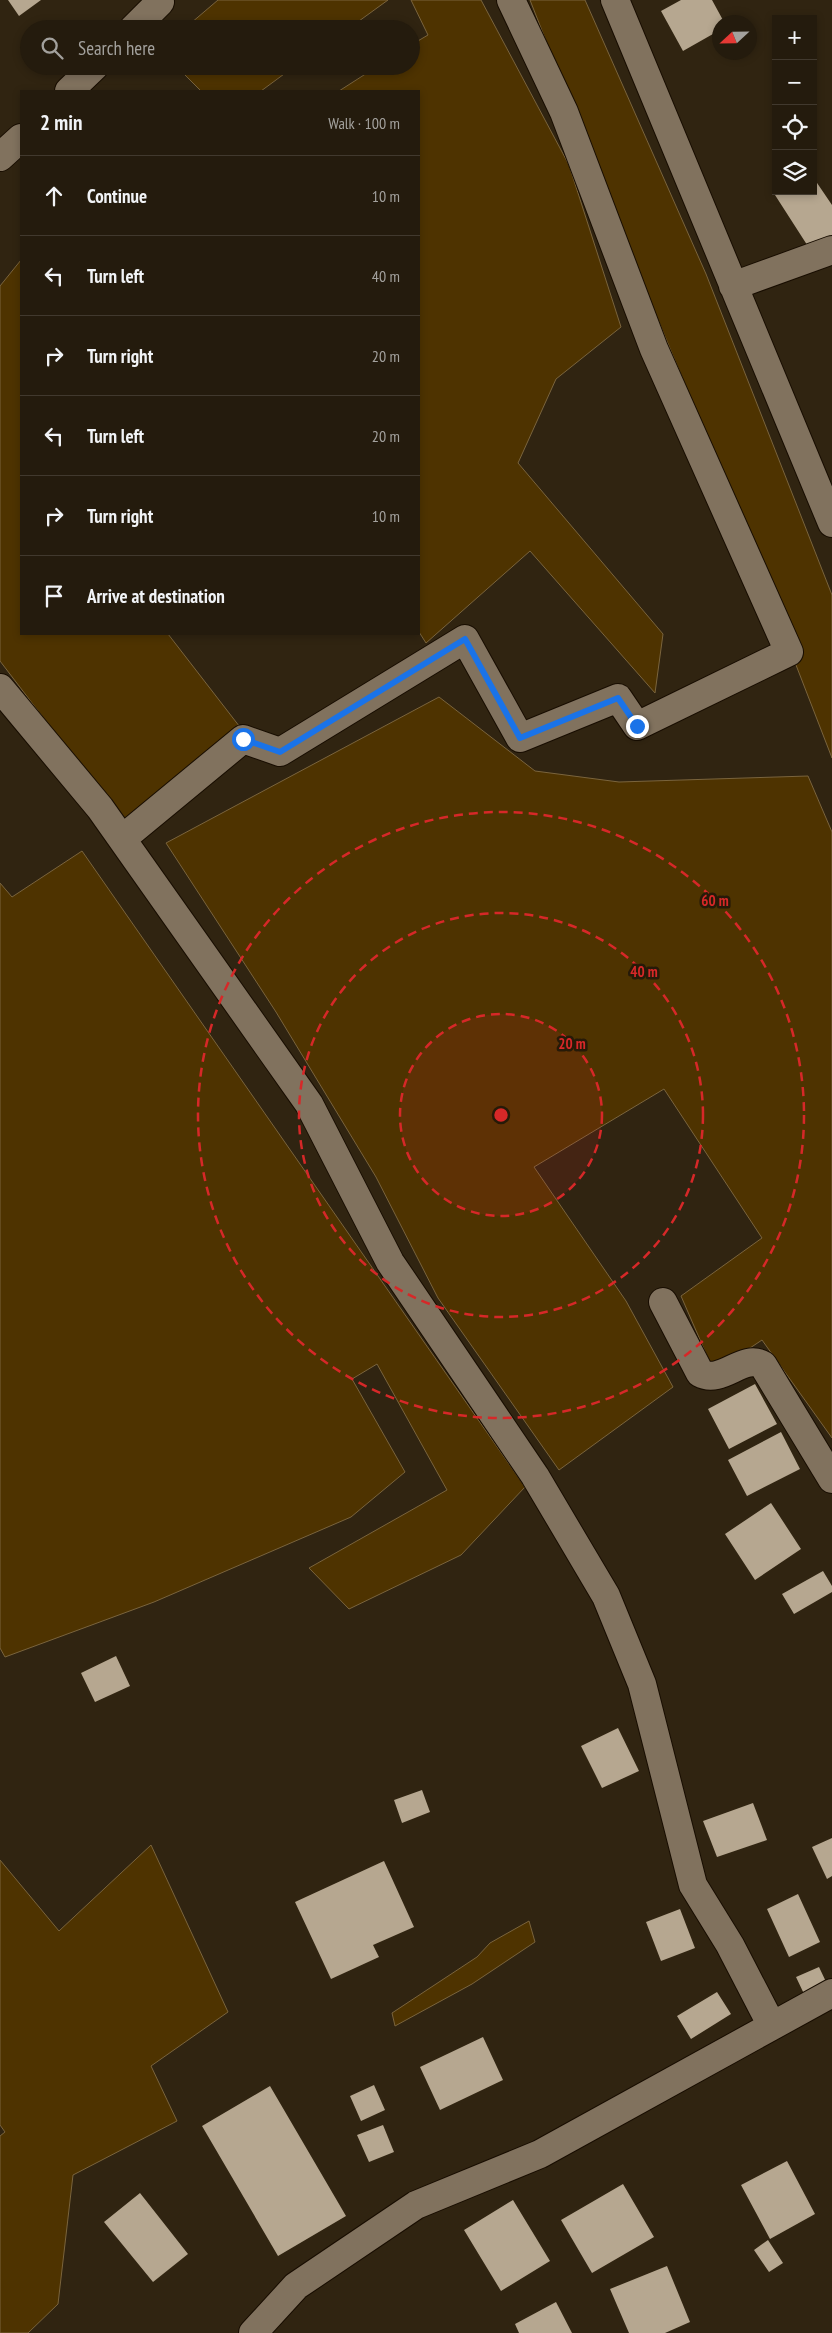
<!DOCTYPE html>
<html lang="en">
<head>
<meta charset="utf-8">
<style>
  body { margin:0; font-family:"PT Sans Narrow",sans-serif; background:#30281b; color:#f1f3f6 }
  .controls { position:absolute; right:15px; top:15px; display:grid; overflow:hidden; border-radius:0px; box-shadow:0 2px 8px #0003 }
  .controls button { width:45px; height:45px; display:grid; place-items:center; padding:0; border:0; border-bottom:1px solid #41392e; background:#241b0d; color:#f1f3f6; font:25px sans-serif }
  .compass { position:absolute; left:712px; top:15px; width:45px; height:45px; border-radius:50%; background:#241b0d; box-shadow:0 2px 8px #0003; rotate:248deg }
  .stop { position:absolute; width:15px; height:15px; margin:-11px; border:4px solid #1a73e8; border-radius:50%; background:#fff }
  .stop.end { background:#1a73e8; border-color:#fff; box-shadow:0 1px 5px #0008 }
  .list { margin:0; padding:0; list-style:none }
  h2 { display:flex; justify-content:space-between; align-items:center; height:65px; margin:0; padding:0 20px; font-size:21px }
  h2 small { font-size:16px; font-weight:400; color:#a3a19d }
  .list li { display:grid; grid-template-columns:32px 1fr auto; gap:15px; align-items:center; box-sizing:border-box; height:80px; padding:0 20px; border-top:1px solid #41392e }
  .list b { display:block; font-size:19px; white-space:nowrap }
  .list em { font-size:16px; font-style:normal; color:#a3a19d }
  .icon { flex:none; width:28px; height:28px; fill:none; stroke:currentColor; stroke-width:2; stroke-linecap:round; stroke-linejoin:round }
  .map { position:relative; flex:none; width:832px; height:2333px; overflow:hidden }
  .search { position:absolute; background:#241b0d; box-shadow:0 2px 8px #0003; left:20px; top:20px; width:400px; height:55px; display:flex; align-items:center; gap:12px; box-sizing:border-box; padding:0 18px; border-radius:28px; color:#a3a19d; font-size:19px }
  .panel { position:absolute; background:#241b0d; box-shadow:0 2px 8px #0003; left:20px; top:90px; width:400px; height:545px; border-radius:0px }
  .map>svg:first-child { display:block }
</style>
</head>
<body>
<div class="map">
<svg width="832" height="2333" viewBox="0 0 832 2333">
  <rect width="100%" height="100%" fill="#302411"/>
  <path fill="#4e3300" stroke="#7a643d" d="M218 0H388L348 29H184Z
    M411 0H481L569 165 621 327 556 379 518 463 663 634 655 693 530 551 426 643 419 632V91H339L378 66H411V45L428 35Z
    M530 0H585L706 274 832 595V758L717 461 613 212Z
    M176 66H295L261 91H201Z
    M21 260V634H168L243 731 125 825 0 661V286Z
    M439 697 535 771 619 782 808 776 832 832V1438L762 1340 714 1372 681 1296 762 1238 664 1089 534 1167 626 1301 673 1387 559 1470 438 1298 376 1177 276 1012 166 843Z
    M82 851 525 1487 461 1555 349 1609 309 1568 447 1490 377 1364 352 1379 405 1472 351 1517 154 1602 5 1657 0 1648V883L12 897Z
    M151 1845 228 2012 151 2066 177 2121 73 2175 58 2304 28 2333H0V2136L5 2132 0 2125V1860L59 1931Z
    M529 1921 535 1942 472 1984 395 2026 392 2013 477 1957 490 1943Z"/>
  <path fill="#b6a790" d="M8 0H41L19 16Z
    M681 0H712L724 22H720V30L683 51 661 11Z
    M813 177 832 205V237L811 251 775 195 781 191H813Z
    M755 1384 777 1424 729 1449 708 1409Z
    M781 1432 800 1469 747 1496 728 1460Z
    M771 1503 801 1549 755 1580 725 1534Z
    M823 1571 832 1586V1592L794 1614 782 1594Z
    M116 1656 130 1686 95 1702 81 1673Z
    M618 1728 639 1771 602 1788 581 1746Z
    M422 1790 430 1812 402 1823 394 1800Z
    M753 1803 767 1840 717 1857 703 1821Z
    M832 1838V1876L827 1879 812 1847Z
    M384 1861 414 1927 373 1945 379 1957 331 1979 295 1902Z
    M798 1894 820 1942 789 1957 767 1909Z
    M680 1909 695 1948 661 1961 646 1922Z
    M819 1967 828 1986 805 1996 796 1977Z
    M717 1992 731 2014 691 2039 677 2016Z
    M483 2037 503 2080 440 2110 420 2067Z
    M374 2085 385 2110 361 2121 350 2096Z
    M270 2086 346 2216 278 2256 202 2126Z
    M383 2125 394 2152 369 2162 357 2135Z
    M787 2161 815 2214 770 2239 741 2185Z
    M623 2184 654 2237 592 2273 561 2220Z
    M140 2193 188 2254 153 2282 104 2222Z
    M513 2200 550 2261 501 2291 464 2230Z
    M768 2240 783 2263 769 2272 754 2250Z
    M667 2266 690 2322 665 2333H629L610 2289Z
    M556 2302 572 2333H519L515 2324Z"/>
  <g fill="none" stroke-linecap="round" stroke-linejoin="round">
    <defs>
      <path id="minor" d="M615 0 832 523
        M133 29 160 2 159 0
        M69 91 95 66
        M0 157 21 138
        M733 286 832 250
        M0 688 100 808 309 1104 390 1262 535 1476 606 1596 642 1684 693 1885 730 1945 772 2026
        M122 839 243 739 280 752 465 639 520 738 618 698 637 726 789 652 654 349 564 112 511 0
        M663 1302 700 1373C722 1385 743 1353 763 1365L832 1479
        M253 2333 296 2286 416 2205 540 2154 832 1993"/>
    </defs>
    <use href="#minor" stroke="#180d00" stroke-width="30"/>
    <use href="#minor" stroke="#81725e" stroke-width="28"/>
  </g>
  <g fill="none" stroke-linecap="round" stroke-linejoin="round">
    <path stroke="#1a73e8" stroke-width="6" d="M243 739 280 752 465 639 520 738 618 698 637 726"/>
  </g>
  <circle cx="501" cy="1115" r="101" fill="#d62828" fill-opacity=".12"/>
  <g fill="none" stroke="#d62828" stroke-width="2.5" stroke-dasharray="9 6">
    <circle cx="501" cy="1115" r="101"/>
    <circle cx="501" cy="1115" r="202"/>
    <circle cx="501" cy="1115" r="303"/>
  </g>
  <circle cx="501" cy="1115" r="8" fill="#d62828" stroke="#261a08" stroke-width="2.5"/>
  <g font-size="15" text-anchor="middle" font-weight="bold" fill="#d62828" stroke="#261a08" stroke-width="5" stroke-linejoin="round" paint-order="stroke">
    <text x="715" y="906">60 m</text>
    <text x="644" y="977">40 m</text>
    <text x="572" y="1049">20 m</text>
  </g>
</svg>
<div class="controls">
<button>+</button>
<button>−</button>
<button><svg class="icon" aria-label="locate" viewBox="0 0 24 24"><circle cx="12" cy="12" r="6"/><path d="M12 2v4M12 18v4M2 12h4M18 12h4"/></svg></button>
<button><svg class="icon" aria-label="layers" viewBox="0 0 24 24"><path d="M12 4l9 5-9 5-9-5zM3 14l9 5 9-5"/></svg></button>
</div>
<svg class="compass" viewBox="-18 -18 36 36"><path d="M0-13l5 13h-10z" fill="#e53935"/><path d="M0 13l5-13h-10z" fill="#a3a19d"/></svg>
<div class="stop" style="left:243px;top:739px"></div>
<div class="stop end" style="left:637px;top:726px"></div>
<div class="search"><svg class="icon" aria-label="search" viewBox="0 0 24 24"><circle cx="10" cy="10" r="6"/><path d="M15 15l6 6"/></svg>Search here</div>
<section class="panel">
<h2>2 min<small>Walk · 100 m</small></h2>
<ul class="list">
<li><svg class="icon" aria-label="ahead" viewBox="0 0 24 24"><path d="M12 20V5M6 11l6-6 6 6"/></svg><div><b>Continue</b></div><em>10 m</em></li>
<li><svg class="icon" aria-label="left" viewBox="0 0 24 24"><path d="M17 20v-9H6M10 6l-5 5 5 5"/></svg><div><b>Turn left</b></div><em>40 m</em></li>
<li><svg class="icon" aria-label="right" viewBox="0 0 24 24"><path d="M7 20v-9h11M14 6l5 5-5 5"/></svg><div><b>Turn right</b></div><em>20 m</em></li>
<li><svg class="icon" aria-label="left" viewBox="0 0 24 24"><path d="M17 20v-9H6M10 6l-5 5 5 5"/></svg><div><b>Turn left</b></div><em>20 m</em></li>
<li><svg class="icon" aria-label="right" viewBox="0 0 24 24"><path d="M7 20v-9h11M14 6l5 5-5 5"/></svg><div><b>Turn right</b></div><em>10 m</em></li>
<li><svg class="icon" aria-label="arrive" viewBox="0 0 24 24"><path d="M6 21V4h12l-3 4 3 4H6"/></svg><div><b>Arrive at destination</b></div></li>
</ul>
</section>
</div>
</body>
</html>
